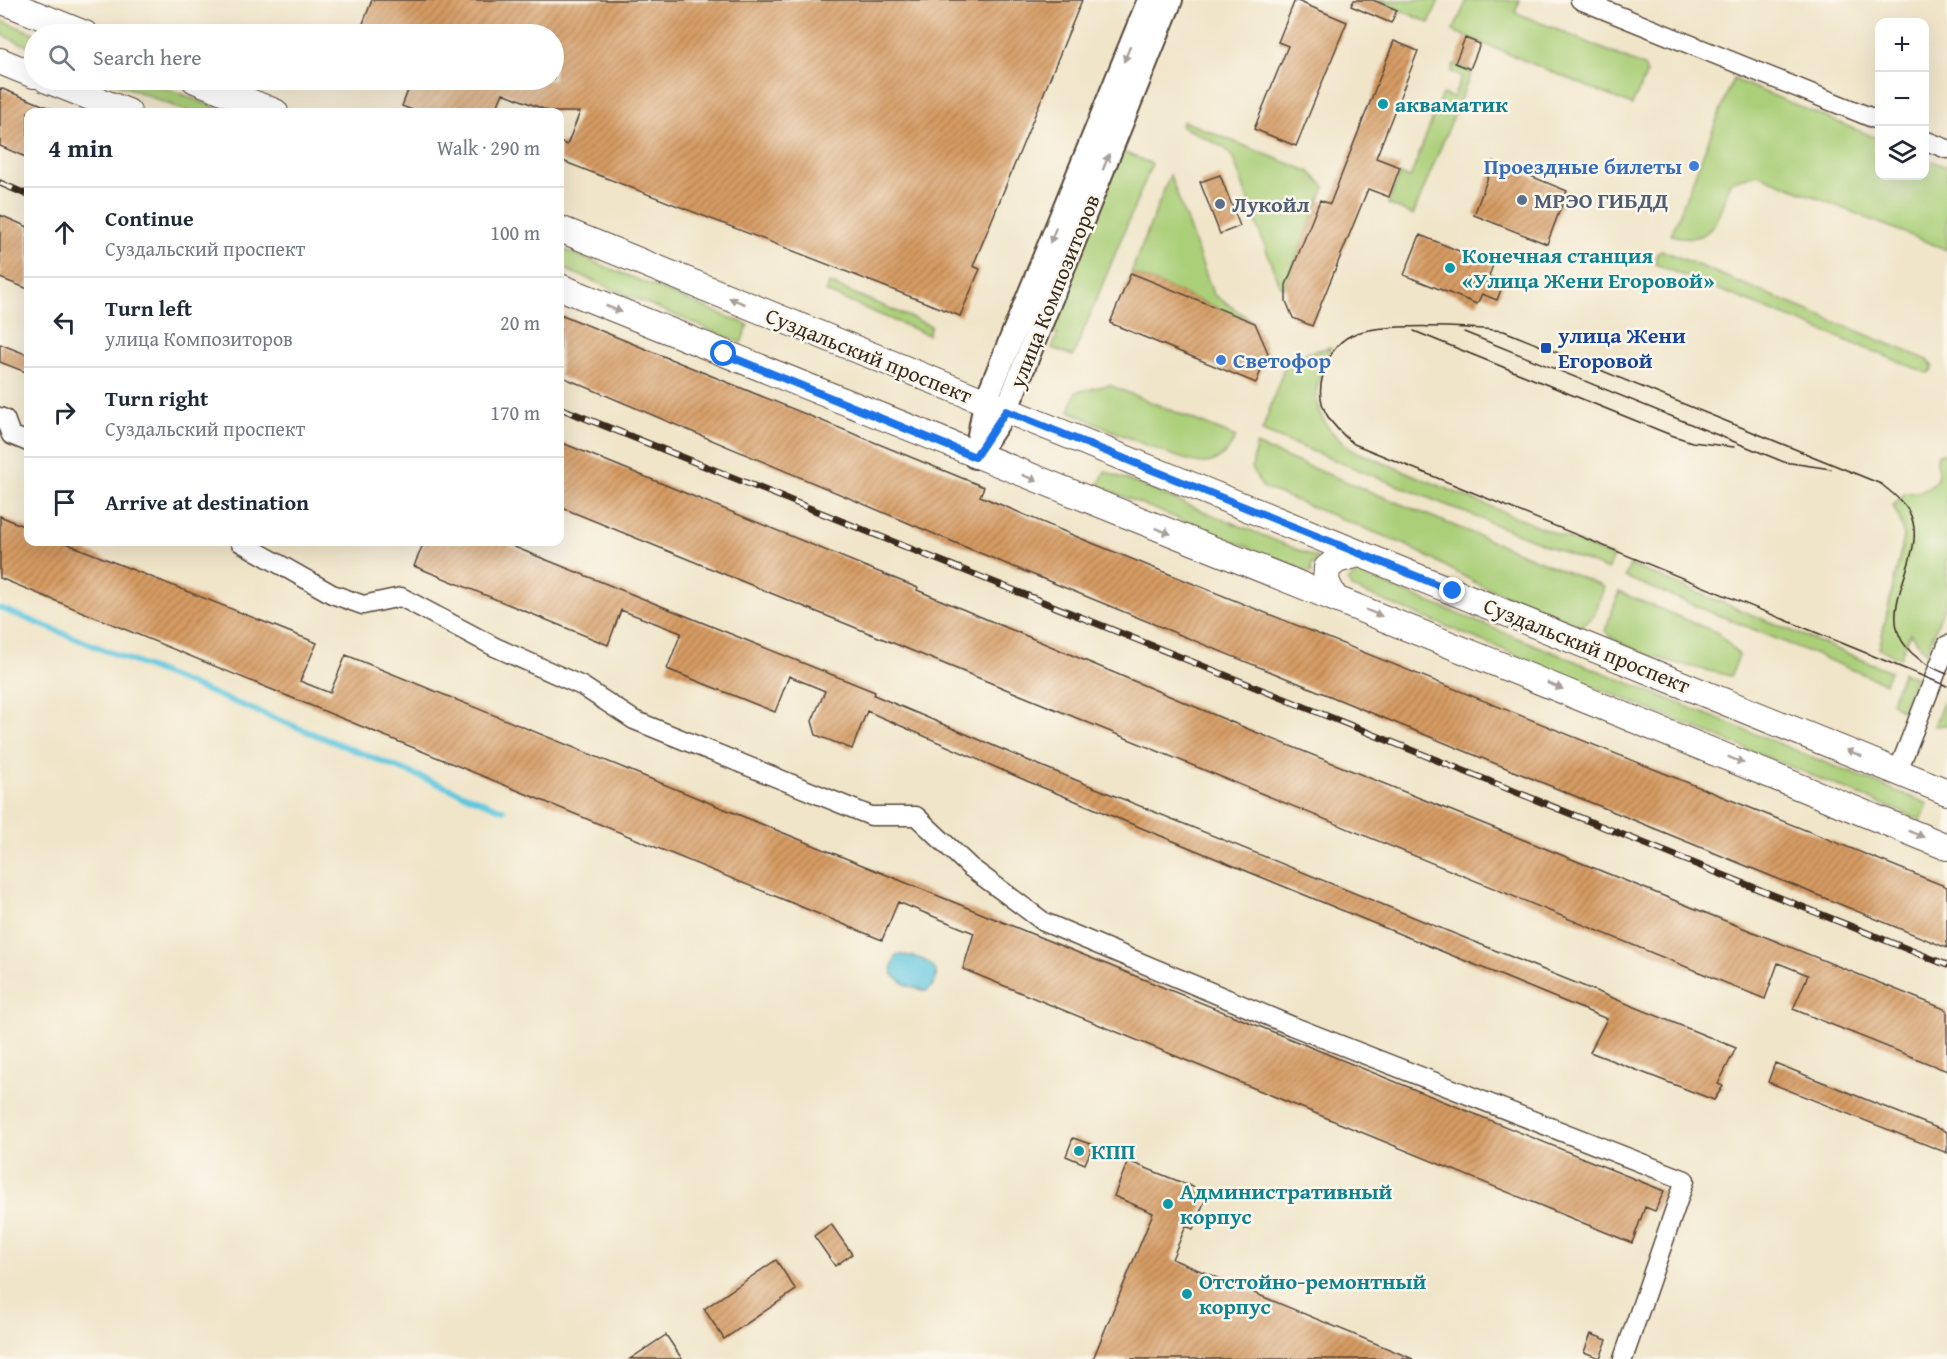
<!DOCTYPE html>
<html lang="en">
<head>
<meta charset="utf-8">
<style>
  body { margin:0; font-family:"Gentium Book Plus",serif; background:#f6f6f7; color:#1f2937 }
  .controls { position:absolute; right:18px; top:18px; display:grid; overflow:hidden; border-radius:12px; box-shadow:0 6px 24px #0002 }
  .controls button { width:54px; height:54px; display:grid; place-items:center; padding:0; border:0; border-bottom:2px solid #e0e1e3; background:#fff; color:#1f2937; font:30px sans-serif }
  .stop { position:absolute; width:18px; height:18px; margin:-14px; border:4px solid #1a73e8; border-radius:50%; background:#fff }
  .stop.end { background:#1a73e8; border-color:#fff; box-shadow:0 2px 6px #0008 }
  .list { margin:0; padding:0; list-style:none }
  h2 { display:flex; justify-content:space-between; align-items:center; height:78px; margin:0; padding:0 24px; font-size:26px }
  h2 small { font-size:20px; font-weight:400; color:#747a83 }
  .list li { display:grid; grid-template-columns:39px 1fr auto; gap:18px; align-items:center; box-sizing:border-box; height:90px; padding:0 24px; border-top:2px solid #e0e1e3 }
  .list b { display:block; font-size:22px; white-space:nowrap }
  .list p { margin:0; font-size:20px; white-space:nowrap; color:#747a83 }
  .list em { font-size:20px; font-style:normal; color:#747a83 }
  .icon { flex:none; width:33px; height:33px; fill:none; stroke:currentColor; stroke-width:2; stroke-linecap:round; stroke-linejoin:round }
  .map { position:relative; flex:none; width:1947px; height:1359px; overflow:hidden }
  .search { position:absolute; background:#fff; box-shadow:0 6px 24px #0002; left:24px; top:24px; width:540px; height:66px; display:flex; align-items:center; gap:15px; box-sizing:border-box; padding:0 21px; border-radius:33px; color:#747a83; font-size:22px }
  .panel { position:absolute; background:#fff; box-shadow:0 6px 24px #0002; left:24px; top:108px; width:540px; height:438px; border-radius:12px }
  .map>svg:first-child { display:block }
</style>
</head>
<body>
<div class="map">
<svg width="1947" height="1359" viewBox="0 0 1947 1359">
  <defs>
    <pattern id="building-hatch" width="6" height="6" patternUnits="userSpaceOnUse" patternTransform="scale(1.5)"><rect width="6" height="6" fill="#d69b63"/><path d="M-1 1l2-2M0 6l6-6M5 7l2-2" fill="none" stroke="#af7f51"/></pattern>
  </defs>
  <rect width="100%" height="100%" fill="#fbf7ec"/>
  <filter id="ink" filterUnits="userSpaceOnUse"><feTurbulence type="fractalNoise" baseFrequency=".0167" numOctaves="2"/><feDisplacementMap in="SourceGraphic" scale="12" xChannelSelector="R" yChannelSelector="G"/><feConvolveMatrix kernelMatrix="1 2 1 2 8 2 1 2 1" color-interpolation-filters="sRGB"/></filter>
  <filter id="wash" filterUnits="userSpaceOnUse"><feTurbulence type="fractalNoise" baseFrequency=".008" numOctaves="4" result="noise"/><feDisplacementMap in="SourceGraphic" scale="24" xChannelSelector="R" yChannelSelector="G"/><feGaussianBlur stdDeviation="1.35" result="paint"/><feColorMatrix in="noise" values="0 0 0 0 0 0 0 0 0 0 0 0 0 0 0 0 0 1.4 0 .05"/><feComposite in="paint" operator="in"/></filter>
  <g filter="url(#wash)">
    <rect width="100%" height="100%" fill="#f0e5c9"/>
    <path fill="#abcf79" stroke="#737c4c" stroke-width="1.5" d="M1378 0H1439L1429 23Z
      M1467 0H1520L1515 12 1644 66 1647 73 1632 105 1453 31Z
      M0 20 36 34 34 49 0 34Z
      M1454 64 1472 71 1413 215 1388 204 1400 174 1410 178 1442 94 1453 98 1462 77 1451 72Z
      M1733 79 1879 139 1880 176H1924L1925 158 1947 167V250L1757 174 1730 182C1717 217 1716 247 1671 235Z
      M109 80H146L227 112H188Z
      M1183 121 1310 172 1325 187 1284 287 1279 285 1233 158 1225 148 1181 126Z
      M1119 150 1152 164 1073 356 1052 348 1058 334 1046 329Z
      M1170 175 1213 294 1255 323 1131 273Z
      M560 248 748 325 741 343 560 267Z
      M1661 250 1928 360 1933 367 1930 372 1927 373 1655 264 1657 253Z
      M829 283 931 326 928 335 826 292Z
      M1331 347C1309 392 1310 417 1350 449L1613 557 1608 570 1262 431 1286 362 1296 356Z
      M1109 385 1236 437C1229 450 1221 462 1205 463 1184 465 1094 422 1069 411L1076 392Z
      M1256 445 1604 587 1594 616 1581 626 1480 585 1406 545 1262 487 1252 468Z
      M1938 454H1947V600L1926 653 1910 633 1900 658 1879 649 1904 537 1900 520 1893 506 1905 493C1921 493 1940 488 1938 468 1937 462 1936 460 1938 454Z
      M1105 471 1318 558 1311 566 1312 573 1110 491 1099 485Z
      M1630 565 1890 671 1885 683 1625 577Z
      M1357 573 1928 804 1921 820 1352 588 1348 581Z
      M1619 592 1718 633 1739 655 1731 676C1696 667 1629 657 1605 631Z
      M1903 672 1915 677 1902 711 1891 702Z
      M1947 693V725L1934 726Z"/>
    <path fill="#61c7df" stroke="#4e787e" stroke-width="1.5" d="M897 955C919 954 953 968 927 991L908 986 893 975 892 966Z"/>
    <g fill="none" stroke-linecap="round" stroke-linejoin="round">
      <path stroke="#61c7df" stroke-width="6" d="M0 608 503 810"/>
    </g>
    <g id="blocks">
      <path fill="url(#building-hatch)" d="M372 0H1082L973 266 980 269 960 316 560 160V142L567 145 580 112H551L503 93 495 112H418L402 106 412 80H554V34H359Z
        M1295 0 1347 22 1296 146 1254 129 1288 46 1278 42Z
        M1354 0H1373L1397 10 1391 23 1351 6Z
        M1465 38 1480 44 1470 69 1455 63Z
        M1394 41 1418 51 1376 158 1400 167 1389 197 1368 189 1312 326 1293 318 1286 301V285L1320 200 1330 204Z
        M0 88 60 112H28V158L0 146Z
        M1494 161 1567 191 1547 244 1474 215Z
        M1220 175 1240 226 1220 234 1200 182Z
        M0 215 28 227V289L0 278Z
        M1420 235 1493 265 1489 276 1504 282 1497 300 1482 294 1477 304 1404 275Z
        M1131 273 1255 323 1268 353 1256 383 1110 323Z
        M560 314 984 487 980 496 1087 541 1947 887V948L970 549 560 376Z
        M0 344 28 355V373L0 362Z
        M560 442 918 588 917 590 1248 729 1947 1010V1071L1793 1009 1808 975 1778 963 1765 999 560 507Z
        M0 516 28 528V542H63L317 643 300 681 330 693 346 655 1664 1191 1655 1211 1645 1207 1632 1243 963 969 974 933 898 902 882 940 0 578Z
        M424 542H502L875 692 874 695 1034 763 1736 1048 1718 1084 1723 1086 1714 1100 1590 1052 1607 1019 1027 781 867 711 852 749 816 735 812 721 825 691 789 676 775 712 667 669 681 633 621 610 608 645 414 566Z
        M1775 1063 1947 1132V1153L1768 1082Z
        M1073 1138 1093 1145 1085 1164 1066 1156Z
        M1128 1161 1208 1193 1193 1229 1186 1226 1172 1259 1413 1359H1093L1153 1213 1114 1196Z
        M831 1224 852 1254 835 1266 814 1236Z
        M776 1260 796 1290 724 1339 704 1309Z
        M1591 1334 1607 1340 1600 1358 1584 1352Z
        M666 1335 682 1359H630Z"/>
    </g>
  </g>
  <g filter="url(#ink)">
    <use href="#blocks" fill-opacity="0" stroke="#564638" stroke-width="1.5"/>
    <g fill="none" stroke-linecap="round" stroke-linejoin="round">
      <defs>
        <path id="minor" d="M1580 0 1880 121
          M1924 140 1947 149
          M0 417 5 419 11 435 28 442
          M240 542 332 594 363 605 401 597 495 647 582 686 634 720 871 816H916L970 867 1044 922 1292 1026 1685 1180 1623 1359
          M1898 771 1947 645"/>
        <path id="tertiary" d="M977 446 985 403 1149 0
          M975 457 1006 411 1171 0"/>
        <path id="secondary" d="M0 0 85 34
          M0 61 34 75
          M47 80 128 112
          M195 80 275 112
          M560 229 1947 792
          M560 287C1022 474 1486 657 1947 847
          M1334 597 1326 581 1327 568 1337 560 1359 554"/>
      </defs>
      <use href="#minor" stroke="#564638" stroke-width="21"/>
      <use href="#tertiary" stroke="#564638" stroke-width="26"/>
      <use href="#secondary" stroke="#564638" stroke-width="28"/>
      <use href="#minor" stroke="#fff" stroke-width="18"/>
      <use href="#tertiary" stroke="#fff" stroke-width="22"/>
      <use href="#secondary" stroke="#fff" stroke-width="26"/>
      <path stroke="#3b2a1e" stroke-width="1.5" d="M1414 331 1671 435 1692 442 1734 447
        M1464 332 1784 462 1831 469
        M1947 674C1840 631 1939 561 1908 510 1901 499 1891 492 1881 484L1504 331C1472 327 1380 322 1352 335 1334 343 1326 361 1322 379 1315 408 1333 427 1354 444L1947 686"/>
      <defs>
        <path id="rail" d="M0 183 28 195
          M560 408 1947 965"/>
      </defs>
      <use href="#rail" stroke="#3b2a1e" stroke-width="7"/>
      <use href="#rail" stroke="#fbf7ec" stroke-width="4.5" stroke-dasharray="14" stroke-linecap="butt"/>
    </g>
    <defs><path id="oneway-solid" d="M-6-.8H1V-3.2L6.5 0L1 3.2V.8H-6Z" transform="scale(1.5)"/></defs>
    <g fill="#a79f9a">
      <use href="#oneway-solid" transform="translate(1127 54) rotate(112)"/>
      <use href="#oneway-solid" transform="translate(1106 162) rotate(-68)"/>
      <use href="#oneway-solid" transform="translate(1053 235) rotate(112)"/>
      <use href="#oneway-solid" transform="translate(737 301) rotate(-158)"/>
      <use href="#oneway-solid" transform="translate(614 309) rotate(22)"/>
      <use href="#oneway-solid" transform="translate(1030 478) rotate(22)"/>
      <use href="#oneway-solid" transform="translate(1163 531) rotate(21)"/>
      <use href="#oneway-solid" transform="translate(1374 613) rotate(22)"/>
      <use href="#oneway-solid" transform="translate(1555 686) rotate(22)"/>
      <use href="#oneway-solid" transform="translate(1854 753) rotate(-158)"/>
      <use href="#oneway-solid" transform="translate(1736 760) rotate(22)"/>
      <use href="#oneway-solid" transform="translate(1916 834) rotate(22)"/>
    </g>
  </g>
  <g fill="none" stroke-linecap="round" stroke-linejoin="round" filter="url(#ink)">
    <path stroke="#1a73e8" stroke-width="8" d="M724 354 975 457 1006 411 1453 591"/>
  </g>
  <g fill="#0f9aa8" stroke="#fbf7ec" stroke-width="2">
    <circle cx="1383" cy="104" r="6"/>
    <circle cx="1450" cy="268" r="6"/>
    <circle cx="1079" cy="1151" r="6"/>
    <circle cx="1168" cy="1204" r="6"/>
    <circle cx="1187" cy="1294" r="6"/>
  </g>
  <g fill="#3f7fe0" stroke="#fbf7ec" stroke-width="2">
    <circle cx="1694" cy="166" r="6"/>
    <circle cx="1221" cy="360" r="6"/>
  </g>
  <g fill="#5c6f8a" stroke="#fbf7ec" stroke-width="2">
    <circle cx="1522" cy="200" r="6"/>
    <circle cx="1220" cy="204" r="6"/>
  </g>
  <rect fill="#1a4fb4" stroke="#fbf7ec" stroke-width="2" x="1540" y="342" width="12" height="12" rx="3"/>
  <g text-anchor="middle" stroke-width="5" stroke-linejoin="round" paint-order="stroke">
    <g font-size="22" font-weight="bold" fill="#0d838f" stroke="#fbf7ec" text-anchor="start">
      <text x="1395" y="112">акваматик</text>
      <text x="1462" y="263">Конечная станция<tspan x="1462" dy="25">«Улица Жени Егоровой»</tspan></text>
      <text x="1091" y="1159">КПП</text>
      <text x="1180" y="1199">Административный<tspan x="1180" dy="25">корпус</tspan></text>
      <text x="1199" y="1289">Отстойно-ремонтный<tspan x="1199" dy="25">корпус</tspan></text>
    </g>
    <g font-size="22" font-weight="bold" fill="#366cbe" stroke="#fbf7ec" text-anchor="end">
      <text x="1682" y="174">Проездные билеты</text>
      <text x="1233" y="368" text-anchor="start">Светофор</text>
    </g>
    <g font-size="22" font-weight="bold" fill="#4e5e75" stroke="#fbf7ec" text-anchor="start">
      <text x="1534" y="208">МРЭО ГИБДД</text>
      <text x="1232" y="212">Лукойл</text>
    </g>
    <g font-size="22" fill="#3b2a1e" stroke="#fbf7ec">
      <text transform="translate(1054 291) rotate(-68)" y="8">улица Композиторов</text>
      <text transform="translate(869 355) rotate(22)" y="8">Суздальский проспект</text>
      <text transform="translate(1587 645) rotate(22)" y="8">Суздальский проспект</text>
    </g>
    <g font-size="22" font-weight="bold" fill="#164399" stroke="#fbf7ec" text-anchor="start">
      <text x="1558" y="343">улица Жени<tspan x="1558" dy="25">Егоровой</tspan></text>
    </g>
  </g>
</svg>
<div class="controls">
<button>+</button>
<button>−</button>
<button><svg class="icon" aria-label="layers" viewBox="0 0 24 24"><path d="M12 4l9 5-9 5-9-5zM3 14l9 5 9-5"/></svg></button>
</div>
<div class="stop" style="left:724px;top:354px"></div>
<div class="stop end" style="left:1453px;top:591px"></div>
<div class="search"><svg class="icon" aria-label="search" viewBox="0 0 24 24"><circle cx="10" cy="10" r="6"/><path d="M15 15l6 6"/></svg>Search here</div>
<section class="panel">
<h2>4 min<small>Walk · 290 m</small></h2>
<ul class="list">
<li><svg class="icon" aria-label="ahead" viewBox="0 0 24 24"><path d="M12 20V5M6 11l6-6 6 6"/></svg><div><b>Continue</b><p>Суздальский проспект</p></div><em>100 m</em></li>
<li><svg class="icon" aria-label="left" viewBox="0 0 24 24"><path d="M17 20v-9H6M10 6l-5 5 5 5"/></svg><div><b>Turn left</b><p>улица Композиторов</p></div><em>20 m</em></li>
<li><svg class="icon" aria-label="right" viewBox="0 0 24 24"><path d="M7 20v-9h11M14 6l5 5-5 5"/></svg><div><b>Turn right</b><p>Суздальский проспект</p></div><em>170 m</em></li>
<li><svg class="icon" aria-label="arrive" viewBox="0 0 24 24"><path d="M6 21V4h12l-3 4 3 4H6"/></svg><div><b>Arrive at destination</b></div></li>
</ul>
</section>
</div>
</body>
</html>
